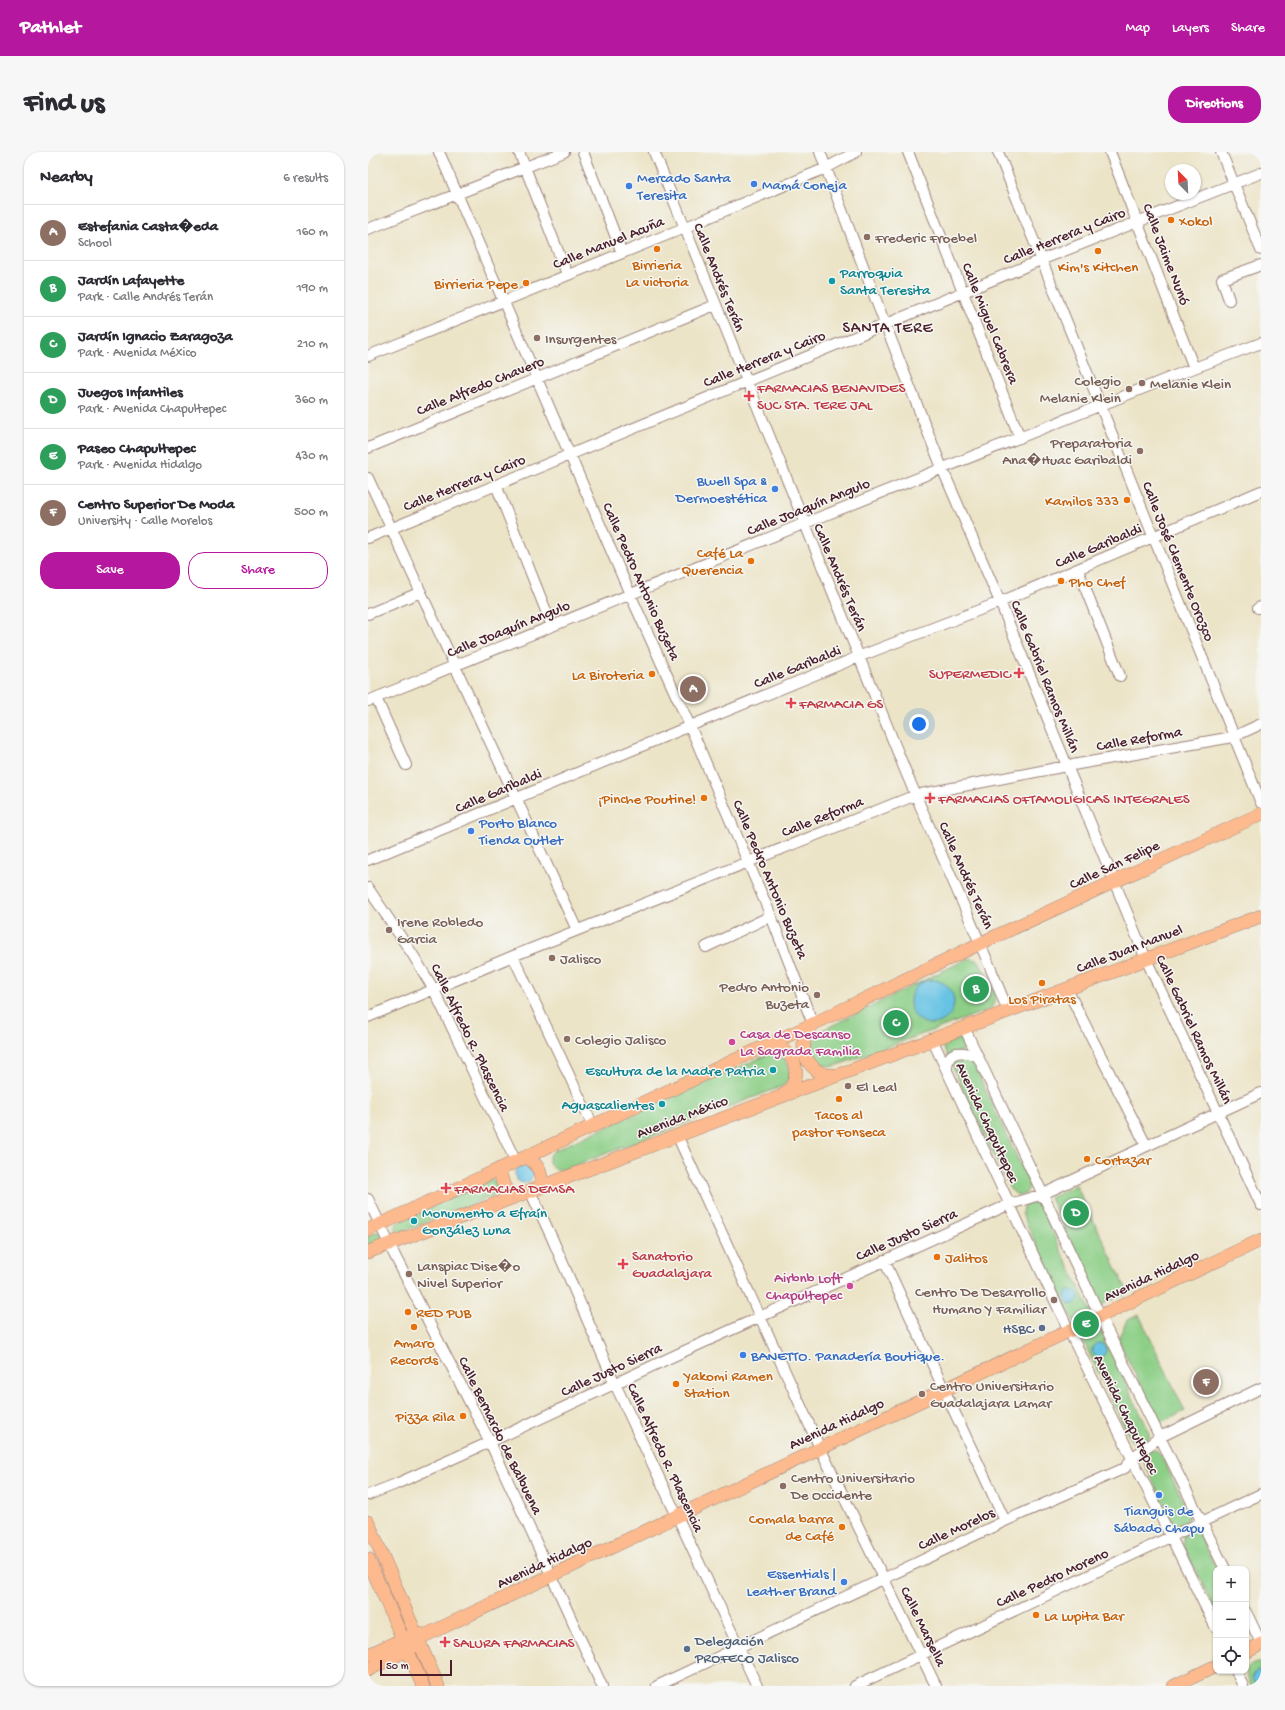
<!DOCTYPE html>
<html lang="en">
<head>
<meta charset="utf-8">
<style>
  body { margin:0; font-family:"Gochi Hand",sans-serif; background:#f7f7f7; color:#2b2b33 }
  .controls { position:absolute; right:12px; bottom:12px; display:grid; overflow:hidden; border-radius:8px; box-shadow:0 1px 3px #0004 }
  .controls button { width:36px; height:36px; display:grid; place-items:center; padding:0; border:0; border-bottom:1px solid #e1e1e2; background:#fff; color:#2b2b33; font:20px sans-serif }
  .compass { position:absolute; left:797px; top:12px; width:36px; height:36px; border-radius:50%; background:#fff; box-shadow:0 1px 3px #0004; rotate:336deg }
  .scale { position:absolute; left:12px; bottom:10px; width:72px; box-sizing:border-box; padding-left:4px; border:2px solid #4a1f2b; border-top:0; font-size:11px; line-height:14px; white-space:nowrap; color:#4a1f2b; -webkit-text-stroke:3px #f6f6f2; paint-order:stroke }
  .you { position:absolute; left:551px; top:572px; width:14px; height:14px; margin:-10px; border:3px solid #fff; border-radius:50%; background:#1a73e8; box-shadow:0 0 0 6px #1a73e833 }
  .badge { display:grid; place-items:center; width:26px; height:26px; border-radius:50%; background:#b5179e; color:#fff; font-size:13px; font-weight:700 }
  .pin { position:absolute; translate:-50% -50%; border:2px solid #fff; box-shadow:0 1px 4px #0006 }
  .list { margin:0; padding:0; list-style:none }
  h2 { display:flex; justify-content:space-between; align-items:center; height:52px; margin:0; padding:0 16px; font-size:17px }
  h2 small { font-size:13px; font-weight:400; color:#7c7c81 }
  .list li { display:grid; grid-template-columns:26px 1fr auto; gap:12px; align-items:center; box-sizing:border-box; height:56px; padding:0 16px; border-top:1px solid #e1e1e2 }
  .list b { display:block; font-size:15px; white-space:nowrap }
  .list p { margin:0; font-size:13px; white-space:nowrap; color:#7c7c81 }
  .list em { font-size:13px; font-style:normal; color:#7c7c81 }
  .actions { display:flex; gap:8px; padding:12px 16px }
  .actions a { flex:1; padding:9px 0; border:1px solid #b5179e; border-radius:16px; text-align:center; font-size:14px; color:#b5179e }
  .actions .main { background:#b5179e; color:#fff }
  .icon { flex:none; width:22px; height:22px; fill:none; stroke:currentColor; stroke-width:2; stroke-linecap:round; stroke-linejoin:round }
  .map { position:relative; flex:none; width:893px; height:1534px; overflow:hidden; border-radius:16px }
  header { display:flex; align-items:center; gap:24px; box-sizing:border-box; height:56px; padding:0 20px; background:#b5179e; color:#fff }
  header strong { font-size:19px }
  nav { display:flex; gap:22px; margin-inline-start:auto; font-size:14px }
  .intro { display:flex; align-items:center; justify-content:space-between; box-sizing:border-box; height:96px; padding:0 24px }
  h1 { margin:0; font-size:28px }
  .button { padding:10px 18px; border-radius:16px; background:#b5179e; color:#fff; font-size:14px; font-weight:700 }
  main { display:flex; gap:24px; padding:0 24px }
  aside { flex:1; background:#fff; border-radius:16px; box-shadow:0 1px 3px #0004 }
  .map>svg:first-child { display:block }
</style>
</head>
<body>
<header>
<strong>Pathlet</strong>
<nav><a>Map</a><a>Layers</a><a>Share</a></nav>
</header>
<div class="intro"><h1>Find us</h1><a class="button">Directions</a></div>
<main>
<aside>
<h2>Nearby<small>6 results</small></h2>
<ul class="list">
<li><span class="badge" style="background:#8d6e63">A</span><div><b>Estefania Casta�eda</b><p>School</p></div><em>160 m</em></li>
<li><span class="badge" style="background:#2e9e5b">B</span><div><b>Jardín Lafayette</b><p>Park · Calle Andrés Terán</p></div><em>190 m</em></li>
<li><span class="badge" style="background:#2e9e5b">C</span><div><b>Jardín Ignacio Zaragoza</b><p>Park · Avenida México</p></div><em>210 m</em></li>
<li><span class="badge" style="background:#2e9e5b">D</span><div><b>Juegos Infantiles</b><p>Park · Avenida Chapultepec</p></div><em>360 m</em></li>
<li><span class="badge" style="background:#2e9e5b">E</span><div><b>Paseo Chapultepec</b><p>Park · Avenida Hidalgo</p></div><em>430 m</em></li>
<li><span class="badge" style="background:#8d6e63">F</span><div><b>Centro Superior De Moda</b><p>University · Calle Morelos</p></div><em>500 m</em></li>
</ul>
<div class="actions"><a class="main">Save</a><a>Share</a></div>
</aside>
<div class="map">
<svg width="893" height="1534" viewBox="0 0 893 1534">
  <rect width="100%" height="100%" fill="#f6f6f2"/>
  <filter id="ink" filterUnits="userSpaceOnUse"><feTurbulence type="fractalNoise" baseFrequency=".025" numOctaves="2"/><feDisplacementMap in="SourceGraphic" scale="8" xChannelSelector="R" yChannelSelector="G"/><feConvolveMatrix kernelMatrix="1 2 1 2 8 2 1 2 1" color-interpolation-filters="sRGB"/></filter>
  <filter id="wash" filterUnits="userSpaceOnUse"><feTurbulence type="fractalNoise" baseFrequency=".012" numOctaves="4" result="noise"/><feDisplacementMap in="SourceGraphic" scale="16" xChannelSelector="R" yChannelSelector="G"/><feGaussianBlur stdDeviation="0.9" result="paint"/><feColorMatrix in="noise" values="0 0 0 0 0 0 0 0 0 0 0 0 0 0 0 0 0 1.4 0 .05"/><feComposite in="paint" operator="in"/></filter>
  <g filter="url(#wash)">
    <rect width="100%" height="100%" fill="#ece4c7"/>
    <path fill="#8dcf87" stroke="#6c7759" d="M601 806 611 809 628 844 623 857 467 914C444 916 437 892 455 878Z
      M593 886 598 897 580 905 574 893Z
      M407 901C419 905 421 913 422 924L415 934 195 1018 187 1017 181 1012V1004L187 998 401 902Z
      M590 905 602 906 604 909 661 1031V1036L657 1042 649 1043 642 1037 586 918 585 911Z
      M123 1028 128 1030 131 1038 128 1042 125 1044 33 1080 27 1077 29 1071Z
      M708 1033 760 1140 733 1153 682 1046Z
      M662 1050 671 1053 781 1279V1287C776 1293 769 1293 763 1288L654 1062 655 1054Z
      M10 1079 15 1089 0 1095V1084Z
      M771 1163 817 1259 791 1271 750 1187 759 1168Z
      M782 1298H788L793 1303 820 1359V1367C816 1373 811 1374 805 1370L776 1311 777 1302Z
      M823 1379 829 1380 832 1384 848 1417V1460L815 1393V1383Z
      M889 1511H893V1519L890 1518 886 1530 888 1532H893V1534H883C878 1524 875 1514 889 1511Z"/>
    <path fill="#66c3e4" stroke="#587188" d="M542 850a22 22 0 1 1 44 0a22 22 0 1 1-44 0Z
      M147 1022a9 9 0 1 1 18 0a9 9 0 1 1-18 0Z
      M697 1145a7 7 0 1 1 14 0a7 7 0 1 1-14 0Z
      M724 1198a7 7 0 1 1 14 0a7 7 0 1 1-14 0Z
      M890 1518 893 1519V1532H888L884 1527 885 1522Z"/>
  </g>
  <g filter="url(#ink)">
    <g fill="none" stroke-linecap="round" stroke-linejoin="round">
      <defs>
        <path id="minor" d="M71 0 262 442 322 574 403 764 445 872
          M151 0 199 122
          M215 0 254 101
          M286 0C369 207 452 413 537 618 571 699 608 778 640 859
          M452 0 517 172 574 316 632 450 778 807 893 1053
          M540 0 652 286
          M630 0 893 651
          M742 0 826 216
          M853 0 893 98
          M0 77 196 0
          M861 148 854 127 893 113
          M0 204 316 76 458 16 488 0
          M0 296 347 153
          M0 326 209 778
          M128 333 184 474
          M0 386 673 108 893 21
          M710 418 752 524
          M890 456 893 455
          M0 462 53 440
          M8 546 38 613
          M0 549 435 372 826 216 893 191
          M0 708 322 574 490 505 632 450 893 339
          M0 736 45 803 66 838 148 1010
          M338 795 403 764
          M145 804 225 974
          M699 837 778 993
          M0 865 145 804 548 643 699 614 865 585 893 572
          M596 875 735 1170 857 1417
          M564 887 704 1185 848 1476
          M579 918C578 896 596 899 610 905
          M309 983 452 1296 568 1534
          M162 1039 184 1086 247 1232 389 1534
          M0 1047 26 1102 122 1290 234 1534
          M516 1108 637 1369
          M0 1343 28 1332 122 1290 310 1202 642 1052 675 1042 893 941
          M878 1460 893 1491
          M868 1519 875 1534
          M289 1534 637 1369 757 1316 764 1306 792 1285 893 1236
          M487 1534 893 1342"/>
        <path id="major" d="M445 872C441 877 437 882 436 889 433 907 449 926 468 923
          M399 894C404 894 410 895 414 897 432 907 432 932 416 942
          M158 1005C170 1011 174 1021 174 1034
          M131 1017 136 1035 145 1045
          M0 1078 445 872 613 791 893 662
          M0 1100 893 764
          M0 1370 70 1534
          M0 1407 55 1534
          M878 1500 893 1492
          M0 1503 47 1482 58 1483 893 1088
          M0 1518 46 1494
          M806 1534 848 1514"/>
      </defs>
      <use href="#minor" stroke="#9b8279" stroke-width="12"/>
      <use href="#major" stroke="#9b8279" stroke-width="14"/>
      <use href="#minor" stroke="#fff" stroke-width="10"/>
      <use href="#major" stroke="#fcba8e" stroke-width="13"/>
    </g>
  </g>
  <g fill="#3f7fe0" stroke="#f6f6f2" stroke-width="1.5">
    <circle cx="386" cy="32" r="4"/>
    <circle cx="261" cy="34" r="4"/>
    <circle cx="407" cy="337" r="4"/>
    <circle cx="103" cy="679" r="4"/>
    <circle cx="375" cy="1203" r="4"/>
    <circle cx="791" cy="1343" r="4"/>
    <circle cx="476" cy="1430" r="4"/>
  </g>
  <g fill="#e8710a" stroke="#f6f6f2" stroke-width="1.5">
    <circle cx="803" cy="68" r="4"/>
    <circle cx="289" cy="97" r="4"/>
    <circle cx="730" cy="99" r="4"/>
    <circle cx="158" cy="131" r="4"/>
    <circle cx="759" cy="348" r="4"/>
    <circle cx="383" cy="409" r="4"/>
    <circle cx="693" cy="429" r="4"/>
    <circle cx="284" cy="522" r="4"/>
    <circle cx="336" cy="646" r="4"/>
    <circle cx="674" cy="831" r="4"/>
    <circle cx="471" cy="947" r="4"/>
    <circle cx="719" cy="1007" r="4"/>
    <circle cx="569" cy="1105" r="4"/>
    <circle cx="40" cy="1160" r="4"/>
    <circle cx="46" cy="1175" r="4"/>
    <circle cx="308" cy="1232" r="4"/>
    <circle cx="95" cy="1264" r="4"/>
    <circle cx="474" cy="1375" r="4"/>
    <circle cx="668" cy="1463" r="4"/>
  </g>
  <g fill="#8d6e63" stroke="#f6f6f2" stroke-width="1.5">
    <circle cx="499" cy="85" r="4"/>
    <circle cx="169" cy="186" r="4"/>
    <circle cx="774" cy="231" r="4"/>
    <circle cx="761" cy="237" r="4"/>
    <circle cx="772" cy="299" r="4"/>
    <circle cx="21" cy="778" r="4"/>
    <circle cx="184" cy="806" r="4"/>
    <circle cx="449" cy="843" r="4"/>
    <circle cx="199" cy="887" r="4"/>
    <circle cx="480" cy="934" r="4"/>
    <circle cx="41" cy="1122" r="4"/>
    <circle cx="686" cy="1148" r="4"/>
    <circle cx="554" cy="1242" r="4"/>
    <circle cx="415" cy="1334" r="4"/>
  </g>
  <g fill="#0f9aa8" stroke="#f6f6f2" stroke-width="1.5">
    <circle cx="464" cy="129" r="4"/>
    <circle cx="405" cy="918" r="4"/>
    <circle cx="294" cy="952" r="4"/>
    <circle cx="46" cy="1069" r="4"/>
  </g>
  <g fill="#e0444e" stroke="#f6f6f2" stroke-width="1.5">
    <path d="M379 238h4v4h4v4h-4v4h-4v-4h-4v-4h4z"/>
    <path d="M649 515h4v4h4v4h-4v4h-4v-4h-4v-4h4z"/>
    <path d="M421 545h4v4h4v4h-4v4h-4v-4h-4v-4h4z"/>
    <path d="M560 640h4v4h4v4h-4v4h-4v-4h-4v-4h4z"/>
    <path d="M76 1030h4v4h4v4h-4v4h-4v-4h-4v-4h4z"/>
    <path d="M253 1106h4v4h4v4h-4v4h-4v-4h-4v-4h4z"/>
    <path d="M75 1484h4v4h4v4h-4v4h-4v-4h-4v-4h4z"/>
  </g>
  <g fill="#d1479c" stroke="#f6f6f2" stroke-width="1.5">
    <circle cx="364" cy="890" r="4"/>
    <circle cx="482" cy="1134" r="4"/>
  </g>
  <g fill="#5c6f8a" stroke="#f6f6f2" stroke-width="1.5">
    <circle cx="674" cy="1176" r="4"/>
    <circle cx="319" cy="1497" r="4"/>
  </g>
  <g text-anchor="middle" stroke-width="3" stroke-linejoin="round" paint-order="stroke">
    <g font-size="15" fill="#366cbe" stroke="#f6f6f2" text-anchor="start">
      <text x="269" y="30">Mercado Santa<tspan x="269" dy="17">Teresita</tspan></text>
      <text x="394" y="37">Mamá Coneja</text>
      <text x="399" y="333" text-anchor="end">Bwell Spa &amp;<tspan x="399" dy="17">Dermoestética</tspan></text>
      <text x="111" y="675">Porto Blanco<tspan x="111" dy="17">Tienda Outlet</tspan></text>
      <text x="383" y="1208">BANETTO. Panadería Boutique.</text>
      <text x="791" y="1363" text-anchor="middle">Tianguis de<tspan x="791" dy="17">Sábado Chapu</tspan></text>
      <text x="468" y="1426" text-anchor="end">Essentials |<tspan x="468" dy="17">Leather Brand</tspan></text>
    </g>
    <g font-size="15" fill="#c56008" stroke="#f6f6f2" text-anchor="start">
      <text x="811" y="73">Xokol</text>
      <text x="289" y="117" text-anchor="middle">Birrieria<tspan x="289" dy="17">La victoria</tspan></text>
      <text x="730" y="119" text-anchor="middle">Kim's Kitchen</text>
      <text x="150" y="136" text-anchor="end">Birrieria Pepe</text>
      <text x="751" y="353" text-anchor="end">Kamilos 333</text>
      <text x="375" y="405" text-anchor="end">Café La<tspan x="375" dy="17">Querencia</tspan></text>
      <text x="701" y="434">Pho Chef</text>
      <text x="276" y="527" text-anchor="end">La Biroteria</text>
      <text x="328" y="651" text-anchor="end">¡Pinche Poutine!</text>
      <text x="674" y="851" text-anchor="middle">Los Piratas</text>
      <text x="471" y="967" text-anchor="middle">Tacos al<tspan x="471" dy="17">pastor Fonseca</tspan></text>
      <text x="727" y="1012">Cortazar</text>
      <text x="577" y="1110">Jalitos</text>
      <text x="48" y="1165">RED PUB</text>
      <text x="46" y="1195" text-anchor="middle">Amaro<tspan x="46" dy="17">Records</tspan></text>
      <text x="316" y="1228">Yakomi Ramen<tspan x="316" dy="17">Station</tspan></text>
      <text x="87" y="1269" text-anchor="end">Pizza Rila</text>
      <text x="466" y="1371" text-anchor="end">Comala barra<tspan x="466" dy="17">de Café</tspan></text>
      <text x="676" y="1468">La Lupita Bar</text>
    </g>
    <g font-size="15" fill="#4a1f2b" stroke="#f6f6f2">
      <text transform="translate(696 83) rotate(-22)" y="5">Calle Herrera y Cairo</text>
      <text transform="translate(240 90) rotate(-22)" y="5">Calle Manuel Acuña</text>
      <text transform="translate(799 102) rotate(69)" y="5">Calle Jaime Nunó</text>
      <text transform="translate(352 125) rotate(68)" y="5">Calle Andrés Terán</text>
      <text transform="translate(623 171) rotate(68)" y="5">Calle Miguel Cabrera</text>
      <text transform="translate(396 206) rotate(-22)" y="5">Calle Herrera y Cairo</text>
      <text transform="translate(112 233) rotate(-22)" y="5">Calle Alfredo Chavero</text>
      <text transform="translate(96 330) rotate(-22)" y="5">Calle Herrera y Cairo</text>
      <text transform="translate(440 354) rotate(-22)" y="5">Calle Joaquín Angulo</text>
      <text transform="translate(730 393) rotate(-23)" y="5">Calle Garibaldi</text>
      <text transform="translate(811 409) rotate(68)" y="5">Calle José Clemente Orozco</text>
      <text transform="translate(473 425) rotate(67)" y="5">Calle Andrés Terán</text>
      <text transform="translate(274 429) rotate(66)" y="5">Calle Pedro Antonio Buzeta</text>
      <text transform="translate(140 476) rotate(-22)" y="5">Calle Joaquín Angulo</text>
      <text transform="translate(429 514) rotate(-22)" y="5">Calle Garibaldi</text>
      <text transform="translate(678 524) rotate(68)" y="5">Calle Gabriel Ramos Millán</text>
      <text transform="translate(771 586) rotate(-10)" y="5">Calle Reforma</text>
      <text transform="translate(130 638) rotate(-23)" y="5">Calle Garibaldi</text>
      <text transform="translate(454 664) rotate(-22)" y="5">Calle Reforma</text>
      <text transform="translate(746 712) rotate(-25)" y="5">Calle San Felipe</text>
      <text transform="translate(599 723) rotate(66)" y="5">Calle Andrés Terán</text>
      <text transform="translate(403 727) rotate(67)" y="5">Calle Pedro Antonio Buzeta</text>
      <text transform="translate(761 796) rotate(-21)" y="5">Calle Juan Manuel</text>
      <text transform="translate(827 877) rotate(65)" y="5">Calle Gabriel Ramos Millán</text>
      <text transform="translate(103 885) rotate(64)" y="5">Calle Alfredo R. Plascencia</text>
      <text transform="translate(314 964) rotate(-21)" y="5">Avenida México</text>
      <text transform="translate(620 970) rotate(65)" y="5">Avenida Chapultepec</text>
      <text transform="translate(538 1082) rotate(-24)" y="5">Calle Justo Sierra</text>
      <text transform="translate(783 1123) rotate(-25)" y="5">Avenida Hidalgo</text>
      <text transform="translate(243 1217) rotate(-25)" y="5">Calle Justo Sierra</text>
      <text transform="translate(759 1262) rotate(64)" y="5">Avenida Chapultepec</text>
      <text transform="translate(468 1271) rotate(-25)" y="5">Avenida Hidalgo</text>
      <text transform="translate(133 1283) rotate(64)" y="5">Calle Bernardo de Balbuena</text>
      <text transform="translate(298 1305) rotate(65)" y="5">Calle Alfredo R. Plascencia</text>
      <text transform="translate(588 1376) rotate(-25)" y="5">Calle Morelos</text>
      <text transform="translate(176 1410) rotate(-25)" y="5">Avenida Hidalgo</text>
      <text transform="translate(684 1425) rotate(-25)" y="5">Calle Pedro Moreno</text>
      <text transform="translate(556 1474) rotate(64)" y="5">Calle Marsella</text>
    </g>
    <g font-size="15" fill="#785e54" stroke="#f6f6f2" text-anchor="start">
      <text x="507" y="90">Frederic Froebel</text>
      <text x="177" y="191">Insurgentes</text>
      <text x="753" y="233" text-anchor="end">Colegio<tspan x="753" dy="17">Melanie Klein</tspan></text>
      <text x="782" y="236">Melanie Klein</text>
      <text x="764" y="295" text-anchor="end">Preparatoria<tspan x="764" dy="17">Ana�Huac Garibaldi</tspan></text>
      <text x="29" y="774">Irene Robledo<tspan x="29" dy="17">Garcia</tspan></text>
      <text x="192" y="811">Jalisco</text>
      <text x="441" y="839" text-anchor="end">Pedro Antonio<tspan x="441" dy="17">Buzeta</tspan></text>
      <text x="207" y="892">Colegio Jalisco</text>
      <text x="488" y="939">El Leal</text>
      <text x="49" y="1118">Lanspiac Dise�o<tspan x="49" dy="17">Nivel Superior</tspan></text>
      <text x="678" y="1144" text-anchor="end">Centro De Desarrollo<tspan x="678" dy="17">Humano Y Familiar</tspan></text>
      <text x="562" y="1238">Centro Universitario<tspan x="562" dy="17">Guadalajara Lamar</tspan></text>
      <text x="423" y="1330">Centro Universitario<tspan x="423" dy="17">De Occidente</tspan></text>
    </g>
    <g font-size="15" fill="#0d838f" stroke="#f6f6f2" text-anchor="start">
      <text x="472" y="125">Parroquia<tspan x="472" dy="17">Santa Teresita</tspan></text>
      <text x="397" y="923" text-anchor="end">Escultura de la Madre Patria</text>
      <text x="286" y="957" text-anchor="end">Aguascalientes</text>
      <text x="54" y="1065">Monumento a Efraín<tspan x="54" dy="17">González Luna</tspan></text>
    </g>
    <g font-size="15" fill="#be3a42" stroke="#f6f6f2" text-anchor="start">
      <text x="389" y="240">FARMACIAS BENAVIDES<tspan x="389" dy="17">SUC STA. TERE JAL</tspan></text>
      <text x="643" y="526" text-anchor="end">SUPERMEDIC</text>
      <text x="431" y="556">FARMACIA GS</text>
      <text x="570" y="651">FARMACIAS OFTAMOLIGICAS INTEGRALES</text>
      <text x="86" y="1041">FARMACIAS DEMSA</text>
      <text x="264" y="1108">Sanatorio<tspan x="264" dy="17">Guadalajara</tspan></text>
      <text x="85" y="1495">SALURA FARMACIAS</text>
    </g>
    <g font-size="15" fill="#b23c85" stroke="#f6f6f2" text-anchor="start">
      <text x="372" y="886">Casa de Descanso<tspan x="372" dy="17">La Sagrada Familia</tspan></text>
      <text x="474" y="1130" text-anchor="end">Airbnb Loft<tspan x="474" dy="17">Chapultepec</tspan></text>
    </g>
    <g font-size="15" fill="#4e5e75" stroke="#f6f6f2" text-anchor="end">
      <text x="666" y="1181">HSBC</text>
      <text x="327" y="1493" text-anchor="start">Delegación<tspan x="327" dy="17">PROFECO Jalisco</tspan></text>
    </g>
    <g font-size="16" letter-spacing="1" fill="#4a1f2b" stroke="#f6f6f2">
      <text x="520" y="180">SANTA TERE</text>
    </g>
  </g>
</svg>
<div class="controls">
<button>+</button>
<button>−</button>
<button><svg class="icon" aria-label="locate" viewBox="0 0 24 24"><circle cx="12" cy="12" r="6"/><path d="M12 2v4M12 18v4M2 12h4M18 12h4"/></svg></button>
</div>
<svg class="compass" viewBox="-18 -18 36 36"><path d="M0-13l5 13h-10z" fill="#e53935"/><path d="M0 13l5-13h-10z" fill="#7c7c81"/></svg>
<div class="scale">50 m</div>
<div class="you"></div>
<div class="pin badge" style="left:325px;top:537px;background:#8d6e63">A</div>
<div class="pin badge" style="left:608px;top:837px;background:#2e9e5b">B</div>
<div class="pin badge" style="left:528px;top:871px;background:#2e9e5b">C</div>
<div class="pin badge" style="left:708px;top:1061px;background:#2e9e5b">D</div>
<div class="pin badge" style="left:718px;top:1172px;background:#2e9e5b">E</div>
<div class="pin badge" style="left:838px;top:1230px;background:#8d6e63">F</div>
</div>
</main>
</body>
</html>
